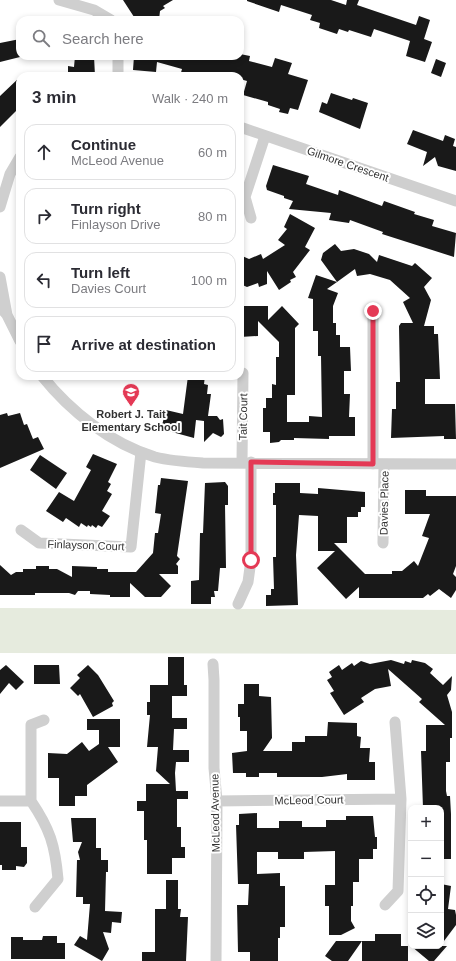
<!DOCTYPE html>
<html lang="en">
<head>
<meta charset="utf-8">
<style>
  body { margin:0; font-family:Helvetica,sans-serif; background:#f2f2f3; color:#2b2b33 }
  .controls { position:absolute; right:12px; bottom:12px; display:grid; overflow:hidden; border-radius:8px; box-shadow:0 2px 6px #0003 }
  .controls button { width:36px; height:36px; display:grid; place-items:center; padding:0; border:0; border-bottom:1px solid #e1e1e2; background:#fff; color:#2b2b33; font:20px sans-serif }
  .stop { position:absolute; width:12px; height:12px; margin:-9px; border:3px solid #e43955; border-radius:50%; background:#fff }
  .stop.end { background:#e43955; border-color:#fff; box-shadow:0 1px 4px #0008 }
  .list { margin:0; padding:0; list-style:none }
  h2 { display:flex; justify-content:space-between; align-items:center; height:52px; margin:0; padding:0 16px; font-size:17px }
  h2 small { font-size:13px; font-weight:400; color:#7c7c81 }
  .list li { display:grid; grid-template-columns:26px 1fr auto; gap:12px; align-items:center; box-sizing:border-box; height:56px; margin:0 8px 8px; padding:0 8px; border:1px solid #e1e1e2; border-radius:12px }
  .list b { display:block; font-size:15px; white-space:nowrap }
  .list p { margin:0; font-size:13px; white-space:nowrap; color:#7c7c81 }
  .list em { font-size:13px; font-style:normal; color:#7c7c81 }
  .icon { flex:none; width:22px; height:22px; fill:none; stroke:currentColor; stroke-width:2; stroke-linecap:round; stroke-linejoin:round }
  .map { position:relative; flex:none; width:456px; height:961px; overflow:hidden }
  .search { position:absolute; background:#fff; box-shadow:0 2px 6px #0003; left:16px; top:16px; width:228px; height:44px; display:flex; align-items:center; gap:10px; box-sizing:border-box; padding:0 14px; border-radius:12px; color:#7c7c81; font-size:15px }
  .panel { position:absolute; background:#fff; box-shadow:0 2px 6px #0003; left:16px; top:72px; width:228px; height:308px; border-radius:12px }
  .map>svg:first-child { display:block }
</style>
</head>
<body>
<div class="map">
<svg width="456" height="961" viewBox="0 0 456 961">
  <rect width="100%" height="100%" fill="#fff"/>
  <path fill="#e6ebde" d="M0 608 456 610V654L0 653Z"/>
  <path fill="#191919" d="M123 0H173L163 6 165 8 160 11 159 20H136Z
    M247 0H331L346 5 347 0H359L357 5 416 25 419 16 430 20 424 39 432 42 425 62 406 56 410 41 374 29 371 37 349 30 348 32 339 29 337 34 319 28 320 23 310 20 312 15 281 5 279 12 247 1Z
    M20 39V57L0 62V43Z
    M240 54 250 56 249 61 272 67 275 58 292 63 288 74 308 80 298 110 290 108 288 114 279 112 280 109 268 105V102L243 95 247 81 240 79V76L220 74V76H208L192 72 191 76H180L182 69 157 62 156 72 133 70 134 56H221L233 59V56H240Z
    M75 56H94L95 76H68V66L74 67Z
    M436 59 446 63 441 77 431 73Z
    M20 77V107L0 127V96Z
    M331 93 352 100 353 98 368 103 360 129 319 112 322 102 327 104Z
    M413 130 443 141 445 135 455 139 453 146 456 147V171L438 166 435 157 423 166 427 152 407 144Z
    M273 165 309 176 306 184 338 195 339 190 382 206 384 201 415 212 414 214 434 220 432 226 456 233 454 257 382 234 383 232 350 220 349 223 329 220 331 213 289 209 293 201 284 198V196L267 190 266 186Z
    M290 214 315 228 305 247 310 250 293 272 296 277 290 280 291 282 279 290 267 271V284L259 287 258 283 247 287 240 284V255L249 259 261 254 263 259 285 245 278 240 287 229 284 227Z
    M335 244 341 251 354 249 369 254 377 262 379 255 412 266 415 263 432 278 424 287 431 300 424 326H434V334H438L440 379H425V404H455L456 439H444V436L391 438 392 409H396V382H400L399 326 401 323H413L403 302 410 298 390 280 370 274 357 276 355 269 337 282 321 260 323 253Z
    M316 275 337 282 327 289 338 293 333 306V323H336V335H340V347H350L351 371H344V394H350L349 417H355V436H329V439L294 438V440H281L279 442 270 443V432H263V408H266V398H272V384L276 385V357H279V342L258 321V336L240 337V306H268V320L282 306 299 324 295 328V395H287V422H309V416L322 417 321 356H318V331H313V299L308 298Z
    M188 376H205L204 384 208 385 207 394H211L208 416H217L220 420 223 419 224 434 221 437 213 433 204 442V421L196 420 194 438 161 429 166 410 183 414Z
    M7 413 8 416 20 413 24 425 27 424 33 439 38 437 44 449 0 468V415Z
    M93 454 117 464 108 482 111 484 107 491 112 494 102 511 110 516 102 527 98 525 96 528 92 525 91 527 88 525 87 527 81 523 79 527 66 518 63 522 46 511 59 492 74 501 91 470 86 467Z
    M40 455 67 473 56 489 30 470Z
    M161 478 188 481 177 556 180 559 176 564 178 566V574H159L171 586 161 597H145L130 583V597H110V595L90 594V591H78L75 595 69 593H35V595H0V565L11 575 16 572H23V569H36V566H49V569H57L72 577V566L97 567V569H108V572H136L153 553 155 533H158L161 514 155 513 158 485H160Z
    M225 482 228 486V505H225L226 568H220L218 591H214L215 597H211V604H191V581L199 580 200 533H203L205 483Z
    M275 483H300V493L318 494V488L365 492V507H361V512H358V517H347V543H334L365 574H392V571H402L414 561 418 566 429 538 422 536 430 514H405V490H426V496H456V566L453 574 456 577V590L451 598 439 589 430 596 428 594 423 598H359V587L346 599 317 568 335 551H318V516L299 515 296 555 298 605 266 606V595H271V589H274L273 557H276V505H273V493H275Z
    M168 657H184V685H187V696H172V718H187V729H174L173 750H189V762H176L175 773 176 791H188V799H177V827H181V847H185V858H172V874H147V840H144V811H137V801H146V784H170L156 771 158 747H147L150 715H147V702H150V685H168Z
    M391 660 404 664 405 661 411 663 412 660 425 663 433 669 430 673 443 685 452 676 451 690 447 695 452 712V738H450V762H446V791L447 796H450L451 814V859H441V808H423L421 751H426V725H445L419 702 422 699 388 669 391 686 375 689 361 698 364 702 344 715 330 693 334 691 327 680 332 677 329 672 339 665 342 670 352 663 354 666 361 661 370 664Z
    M6 665 24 682 16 690 9 683 0 694V670Z
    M34 665H59L60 684H34Z
    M88 665 98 675 114 701 112 703 113 706 93 717 80 694 78 696 70 688 80 678 77 675Z
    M244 684H259V696L271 697 272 738 263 751H292V742H305V736H327L328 722 357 723V736L361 737 360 748H370L369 762H375V780H347V774L322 777H277V773H259V777H246V773H233L232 753 247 751V731H240V717H238V704H244Z
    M87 719H120V747H108L118 762 87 785V796H75V806H59V778H48V753L67 754 82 742 89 751 99 744V730H87Z
    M257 813V828H279V821H302V827H326V820H346V816H373L375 837H377V849H373V859H359V882H353V906H351V921L355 928 341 935H329V906H325V885H335V851L304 852V859H278V852H257V874L280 873V886H285V927H280V938H278V961H250V952H238L237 905H248L249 884H238L236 825H239V814Z
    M71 818H96V848H101V860H108V872H106L105 911 122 912 121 923 112 922 111 933 103 932 109 949 102 961 74 945 80 936 87 940 90 904H83V897H76L77 860H80L78 852 82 842H73Z
    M0 822H21V847H27V863L24 867 16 866V870H2V865H0Z
    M166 880H178V909H181L180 917H188L186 961H142V952H155V909H166Z
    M441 884 451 886 448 909 455 910 456 915V925L441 945Z
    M375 934H401V946H408V961H362V941L348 961H332L325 956 336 941H375Z
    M43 936H57V943H65V959H11V937H23V940H42Z
    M411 946H447L434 961H429Z"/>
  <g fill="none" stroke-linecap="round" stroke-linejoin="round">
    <path stroke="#cfcfcf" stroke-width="11" d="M59 0 94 10 111 20
      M118 76V56
      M240 127 456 201
      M0 207 10 174 20 157
      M251 218 245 197 265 136
      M0 277 7 315
      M0 307 7 315 20 341
      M373 311V464
      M42 376C70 411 111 444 155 457 171 461 187 462 203 463L456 464
      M242 462 243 373
      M21 530 39 543 131 547 141 452
      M383 543 384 464
      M238 604 248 582 251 560V462
      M213 664 214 680V768L217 801 216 961
      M0 801H31C50 829 55 845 58 879L35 907
      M31 801V725L44 720
      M217 801 401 799
      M385 905 398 891 401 799 395 722"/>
  </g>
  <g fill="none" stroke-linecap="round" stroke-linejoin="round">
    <path stroke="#e43955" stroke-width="5" d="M251 560V462L373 464V311"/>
  </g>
  <defs>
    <symbol id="school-pin" viewBox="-11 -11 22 30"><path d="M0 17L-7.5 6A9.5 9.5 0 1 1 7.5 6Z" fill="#e43955" stroke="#fff"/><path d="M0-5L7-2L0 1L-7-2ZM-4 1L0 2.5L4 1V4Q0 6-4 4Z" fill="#fff"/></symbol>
  </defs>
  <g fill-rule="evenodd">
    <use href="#school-pin" x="121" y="382" width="20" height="27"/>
  </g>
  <g text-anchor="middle" stroke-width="4" stroke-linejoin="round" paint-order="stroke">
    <g font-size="11" fill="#323232" stroke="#fff">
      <text transform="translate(348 164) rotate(19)" y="4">Gilmore Crescent</text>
      <text transform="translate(243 417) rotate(-89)" y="4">Tait Court</text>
      <text transform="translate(384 503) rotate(-89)" y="4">Davies Place</text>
      <text transform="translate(86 545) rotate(2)" y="4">Finlayson Court</text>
      <text transform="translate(309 800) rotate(-1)" y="4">McLeod Court</text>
      <text transform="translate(215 813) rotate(-91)" y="4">McLeod Avenue</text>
    </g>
    <g font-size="11" font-weight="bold" fill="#323232" stroke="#fff">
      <text x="131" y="418">Robert J. Tait<tspan x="131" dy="13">Elementary School</tspan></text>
    </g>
  </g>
</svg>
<div class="controls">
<button>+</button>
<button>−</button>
<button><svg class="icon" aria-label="locate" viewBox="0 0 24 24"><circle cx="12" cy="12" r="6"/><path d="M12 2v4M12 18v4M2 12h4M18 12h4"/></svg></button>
<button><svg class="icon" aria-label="layers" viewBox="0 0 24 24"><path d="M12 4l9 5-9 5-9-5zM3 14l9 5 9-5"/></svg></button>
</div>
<div class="stop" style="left:251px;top:560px"></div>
<div class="stop end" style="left:373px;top:311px"></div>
<div class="search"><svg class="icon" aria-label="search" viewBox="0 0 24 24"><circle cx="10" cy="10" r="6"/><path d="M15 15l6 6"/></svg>Search here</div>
<section class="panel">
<h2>3 min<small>Walk · 240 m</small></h2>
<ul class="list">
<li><svg class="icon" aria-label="ahead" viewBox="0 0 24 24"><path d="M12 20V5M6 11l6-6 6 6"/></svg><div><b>Continue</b><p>McLeod Avenue</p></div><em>60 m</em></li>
<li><svg class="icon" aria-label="right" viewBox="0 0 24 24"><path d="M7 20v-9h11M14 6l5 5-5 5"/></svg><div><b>Turn right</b><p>Finlayson Drive</p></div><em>80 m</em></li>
<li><svg class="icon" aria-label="left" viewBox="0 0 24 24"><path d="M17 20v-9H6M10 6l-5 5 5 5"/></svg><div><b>Turn left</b><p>Davies Court</p></div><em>100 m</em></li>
<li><svg class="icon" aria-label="arrive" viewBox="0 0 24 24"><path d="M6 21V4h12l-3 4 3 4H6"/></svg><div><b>Arrive at destination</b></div></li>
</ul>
</section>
</div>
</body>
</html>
